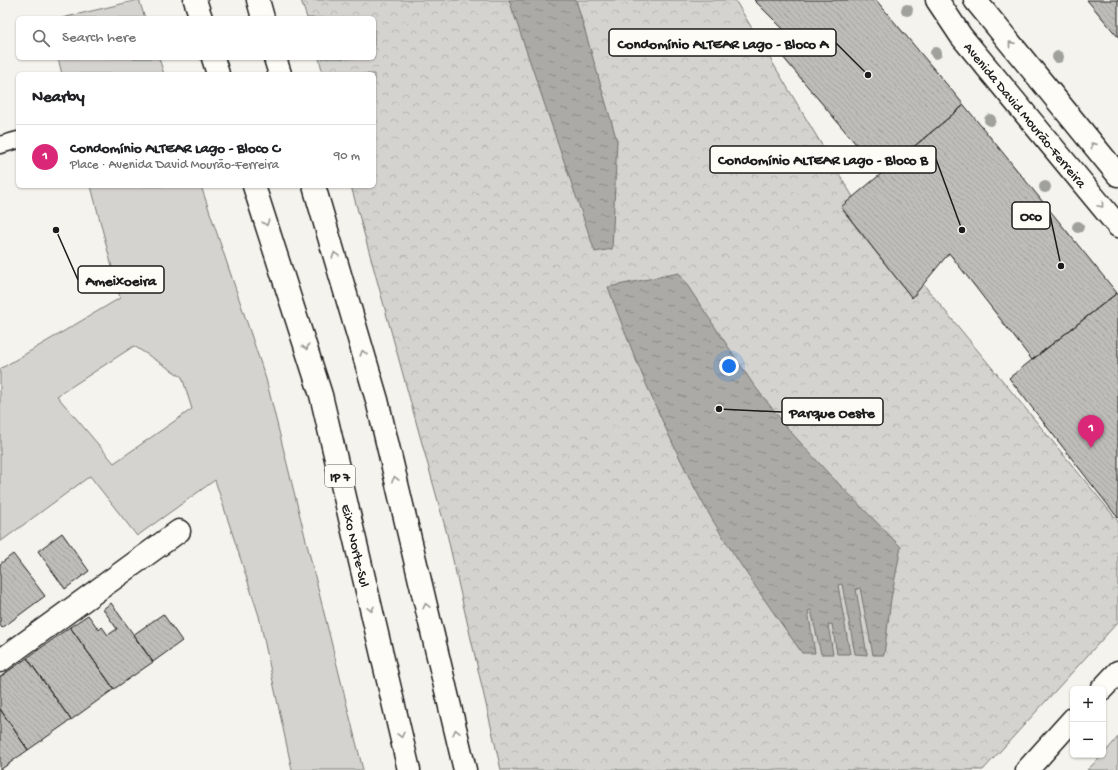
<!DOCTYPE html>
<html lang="en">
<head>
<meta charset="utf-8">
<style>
  body { margin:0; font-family:"Gochi Hand",sans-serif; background:#f2f2f2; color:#202124 }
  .controls { position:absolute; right:12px; bottom:12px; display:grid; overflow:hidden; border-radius:6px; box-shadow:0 1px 3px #0004 }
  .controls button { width:36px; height:36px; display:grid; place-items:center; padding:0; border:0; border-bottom:1px solid #e0e0e0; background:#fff; color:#202124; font:20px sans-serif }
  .you { position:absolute; left:729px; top:366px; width:14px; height:14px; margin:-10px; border:3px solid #fff; border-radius:50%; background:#1a73e8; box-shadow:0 0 0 6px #1a73e833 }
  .badge { display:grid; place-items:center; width:26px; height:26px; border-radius:50%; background:#db2777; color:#fff; font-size:13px; font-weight:700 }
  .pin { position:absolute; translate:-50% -33px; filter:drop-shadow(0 1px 2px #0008) }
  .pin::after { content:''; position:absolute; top:21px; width:14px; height:12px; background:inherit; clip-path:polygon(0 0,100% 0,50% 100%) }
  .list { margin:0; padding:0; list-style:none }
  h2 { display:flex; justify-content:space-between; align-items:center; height:52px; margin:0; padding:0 16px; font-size:17px }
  h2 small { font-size:13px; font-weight:400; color:#757577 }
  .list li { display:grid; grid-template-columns:26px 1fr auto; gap:12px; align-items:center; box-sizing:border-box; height:64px; padding:0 16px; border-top:1px solid #e0e0e0 }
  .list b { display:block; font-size:15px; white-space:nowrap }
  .list p { margin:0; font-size:13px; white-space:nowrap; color:#757577 }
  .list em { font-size:13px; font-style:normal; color:#757577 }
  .icon { flex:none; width:22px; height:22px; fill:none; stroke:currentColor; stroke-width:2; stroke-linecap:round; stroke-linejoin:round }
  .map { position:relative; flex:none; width:1118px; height:770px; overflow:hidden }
  .search { position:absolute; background:#fff; box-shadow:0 1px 3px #0004; left:16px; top:16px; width:360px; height:44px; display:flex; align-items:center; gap:10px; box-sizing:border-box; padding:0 14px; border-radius:6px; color:#757577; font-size:15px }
  .panel { position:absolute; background:#fff; box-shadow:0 1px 3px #0004; left:16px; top:72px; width:360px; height:116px; border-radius:6px }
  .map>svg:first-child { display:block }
</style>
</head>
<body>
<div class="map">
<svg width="1118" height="770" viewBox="0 0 1118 770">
  <defs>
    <pattern id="park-crowns" width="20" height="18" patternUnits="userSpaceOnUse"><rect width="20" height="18" fill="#d4d3cf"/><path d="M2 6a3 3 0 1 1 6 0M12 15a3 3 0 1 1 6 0" fill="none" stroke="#b5b5b1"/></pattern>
    <pattern id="water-ripples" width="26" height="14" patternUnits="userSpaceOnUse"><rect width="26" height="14" fill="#abaaa6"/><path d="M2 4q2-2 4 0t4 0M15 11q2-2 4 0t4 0" fill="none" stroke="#8a8a86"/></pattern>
    <pattern id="building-back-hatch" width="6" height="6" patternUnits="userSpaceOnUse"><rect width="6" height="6" fill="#bebdba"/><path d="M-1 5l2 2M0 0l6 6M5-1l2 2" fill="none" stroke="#a3a29f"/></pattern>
  </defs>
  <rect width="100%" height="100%" fill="#f4f3ee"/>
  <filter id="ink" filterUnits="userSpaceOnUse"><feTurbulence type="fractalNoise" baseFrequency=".025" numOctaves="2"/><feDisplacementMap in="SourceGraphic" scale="8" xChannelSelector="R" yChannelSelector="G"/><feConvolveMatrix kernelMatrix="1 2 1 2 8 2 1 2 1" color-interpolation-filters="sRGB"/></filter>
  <g filter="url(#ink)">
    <path fill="#d4d3cf" stroke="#787876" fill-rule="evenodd" d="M138 0H139L145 18H62Z
      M58 58H159L164 74H62Z
      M91 186H201L266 379 363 770H292L259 616 215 480 137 536 90 476 0 542V369L120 298ZM134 346 182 377 192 409 114 463 57 396Z
      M1118 737V770H1087L1103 755Z"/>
    <path fill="url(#park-crowns)" stroke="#787876" d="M301 0H735L853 197 841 208 912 298 923 284 1118 521V622L983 770H501L447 534 351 186H374V74H323L319 58H374V18H307Z"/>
    <path fill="url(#water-ripples)" stroke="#72716f" d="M509 0H576L617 141 612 249 595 252Z
      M679 273 753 384 789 430 829 474 901 547 891 599 884 655H873L860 588 856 589 867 655 855 654 842 584 838 585 850 654H837L832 624 828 625 833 654H821L811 610 808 611 815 653H802C762 596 720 539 689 477 658 415 631 351 608 287Z"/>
    <path fill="url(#building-back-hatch)" stroke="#1c1c1c" d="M754 0H876L964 105 881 174 772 44 785 31Z
      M1087 0H1118V37Z
      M964 105 1117 293 1032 360 949 253 912 298 841 207Z
      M1117 293H1118V518L1009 378Z
      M62 533 89 571 65 589 38 551Z
      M13 554 45 596 2 628 0 625V564Z
      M111 603 153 662 114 689 70 627 88 615 99 630 102 627 108 635 117 629 103 609Z
      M163 614 182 641 153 662 133 635Z
      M70 627 114 689 71 720 27 658Z
      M27 658 71 720 28 750 0 709V677Z
      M0 709 28 750 0 770Z"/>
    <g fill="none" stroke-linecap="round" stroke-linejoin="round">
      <defs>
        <path id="service" d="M0 145 18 140"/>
        <path id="minor" d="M0 661 179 531
          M1102 689 1118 672
          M1027 770 1073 719"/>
        <g id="tertiary">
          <path id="s1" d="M937 0 961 36 1118 226"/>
          <path d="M975 0 1118 175"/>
        </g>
        <g id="trunk">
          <path d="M195 0 201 18"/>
          <path d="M258 0 263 18"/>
          <path d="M213 58 218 74"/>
          <path d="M275 58 280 74"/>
          <path id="s2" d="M254 186 321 395 409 770"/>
          <path d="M314 186 377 400 465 770"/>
        </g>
      </defs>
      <use href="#service" stroke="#1c1c1c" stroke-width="19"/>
      <use href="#minor" stroke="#1c1c1c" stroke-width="25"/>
      <use href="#tertiary" stroke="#1c1c1c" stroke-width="25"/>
      <use href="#trunk" stroke="#1c1c1c" stroke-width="25"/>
      <use href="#service" stroke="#fdfcf7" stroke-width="16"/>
      <use href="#minor" stroke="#fdfcf7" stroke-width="22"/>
      <use href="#tertiary" stroke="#fdfcf7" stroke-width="22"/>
      <use href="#trunk" stroke="#fdfcf7" stroke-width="22"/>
    </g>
    <g fill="#a0a09d">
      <circle cx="907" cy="10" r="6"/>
      <circle cx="936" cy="53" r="6"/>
      <circle cx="1058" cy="57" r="6"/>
      <circle cx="990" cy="120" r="6"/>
      <circle cx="1045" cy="187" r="6"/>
      <circle cx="1078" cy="227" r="6"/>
    </g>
    <defs><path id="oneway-chevron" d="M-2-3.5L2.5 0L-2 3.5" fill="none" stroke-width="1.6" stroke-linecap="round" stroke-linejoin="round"/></defs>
    <g stroke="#989794">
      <use href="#oneway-chevron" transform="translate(1011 44) rotate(-129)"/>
      <use href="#oneway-chevron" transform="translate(1093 145) rotate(-129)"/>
      <use href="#oneway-chevron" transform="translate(1101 205) rotate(50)"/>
      <use href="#oneway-chevron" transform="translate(266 223) rotate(72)"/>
      <use href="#oneway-chevron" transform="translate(335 255) rotate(-107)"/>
      <use href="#oneway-chevron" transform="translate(306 347) rotate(72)"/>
      <use href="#oneway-chevron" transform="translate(363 353) rotate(-106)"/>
      <use href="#oneway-chevron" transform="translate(395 479) rotate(-103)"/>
      <use href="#oneway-chevron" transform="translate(426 606) rotate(-103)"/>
      <use href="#oneway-chevron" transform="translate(371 609) rotate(77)"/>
      <use href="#oneway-chevron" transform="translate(456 732) rotate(-103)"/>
      <use href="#oneway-chevron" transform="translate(401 735) rotate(77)"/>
    </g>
  </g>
  <g text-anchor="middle" stroke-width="3" stroke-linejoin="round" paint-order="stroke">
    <rect fill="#fdfcf7" stroke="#605f5e" stroke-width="1" x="325" y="465" width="30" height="22" rx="3"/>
    <g font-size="13" font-weight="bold" fill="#1c1c1c">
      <text x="340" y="481">IP 7</text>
    </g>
    <g font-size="14" fill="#1c1c1c" stroke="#fdfcf7">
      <text dy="5" stroke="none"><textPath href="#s1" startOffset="145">Avenida David Mourão-Ferreira</textPath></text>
      <text dy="5" stroke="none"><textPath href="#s2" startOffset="374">Eixo Norte-Sul</textPath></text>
    </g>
  </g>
  <path fill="none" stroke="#1c1c1c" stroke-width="1.5" d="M868 75L836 43M962 230L936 159M1061 266L1050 215M56 230L78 280M719 409L782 412"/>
  <g fill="#1c1c1c" stroke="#fdfcf7" stroke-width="1.5">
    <circle cx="868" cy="75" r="4"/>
    <circle cx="962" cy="230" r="4"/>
    <circle cx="1061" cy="266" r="4"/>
    <circle cx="56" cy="230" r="4"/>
    <circle cx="719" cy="409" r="4"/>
  </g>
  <g fill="#fdfcf7" stroke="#1c1c1c" stroke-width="1.5">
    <rect x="609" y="29" width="227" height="27" rx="4"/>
    <rect x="710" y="146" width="226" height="27" rx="4"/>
    <rect x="1012" y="202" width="38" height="27" rx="4"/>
    <rect x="78" y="266" width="86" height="27" rx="4"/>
    <rect x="782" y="398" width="101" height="27" rx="4"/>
  </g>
  <g font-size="15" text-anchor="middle" font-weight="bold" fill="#1c1c1c">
    <text x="723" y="48">Condomínio ALTEAR Lago - Bloco A</text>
    <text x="823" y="164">Condomínio ALTEAR Lago - Bloco B</text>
    <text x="1031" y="220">Oco</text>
    <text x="121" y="285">Ameixoeira</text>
    <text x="832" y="417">Parque Oeste</text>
  </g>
</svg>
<div class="controls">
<button>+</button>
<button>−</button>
</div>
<div class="you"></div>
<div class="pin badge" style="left:1091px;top:448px">1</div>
<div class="search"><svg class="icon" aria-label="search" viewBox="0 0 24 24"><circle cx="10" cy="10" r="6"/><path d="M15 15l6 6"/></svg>Search here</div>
<section class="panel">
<h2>Nearby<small></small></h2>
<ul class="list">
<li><span class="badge">1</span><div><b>Condomínio ALTEAR Lago - Bloco C</b><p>Place · Avenida David Mourão-Ferreira</p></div><em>90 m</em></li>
</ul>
</section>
</div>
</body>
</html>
